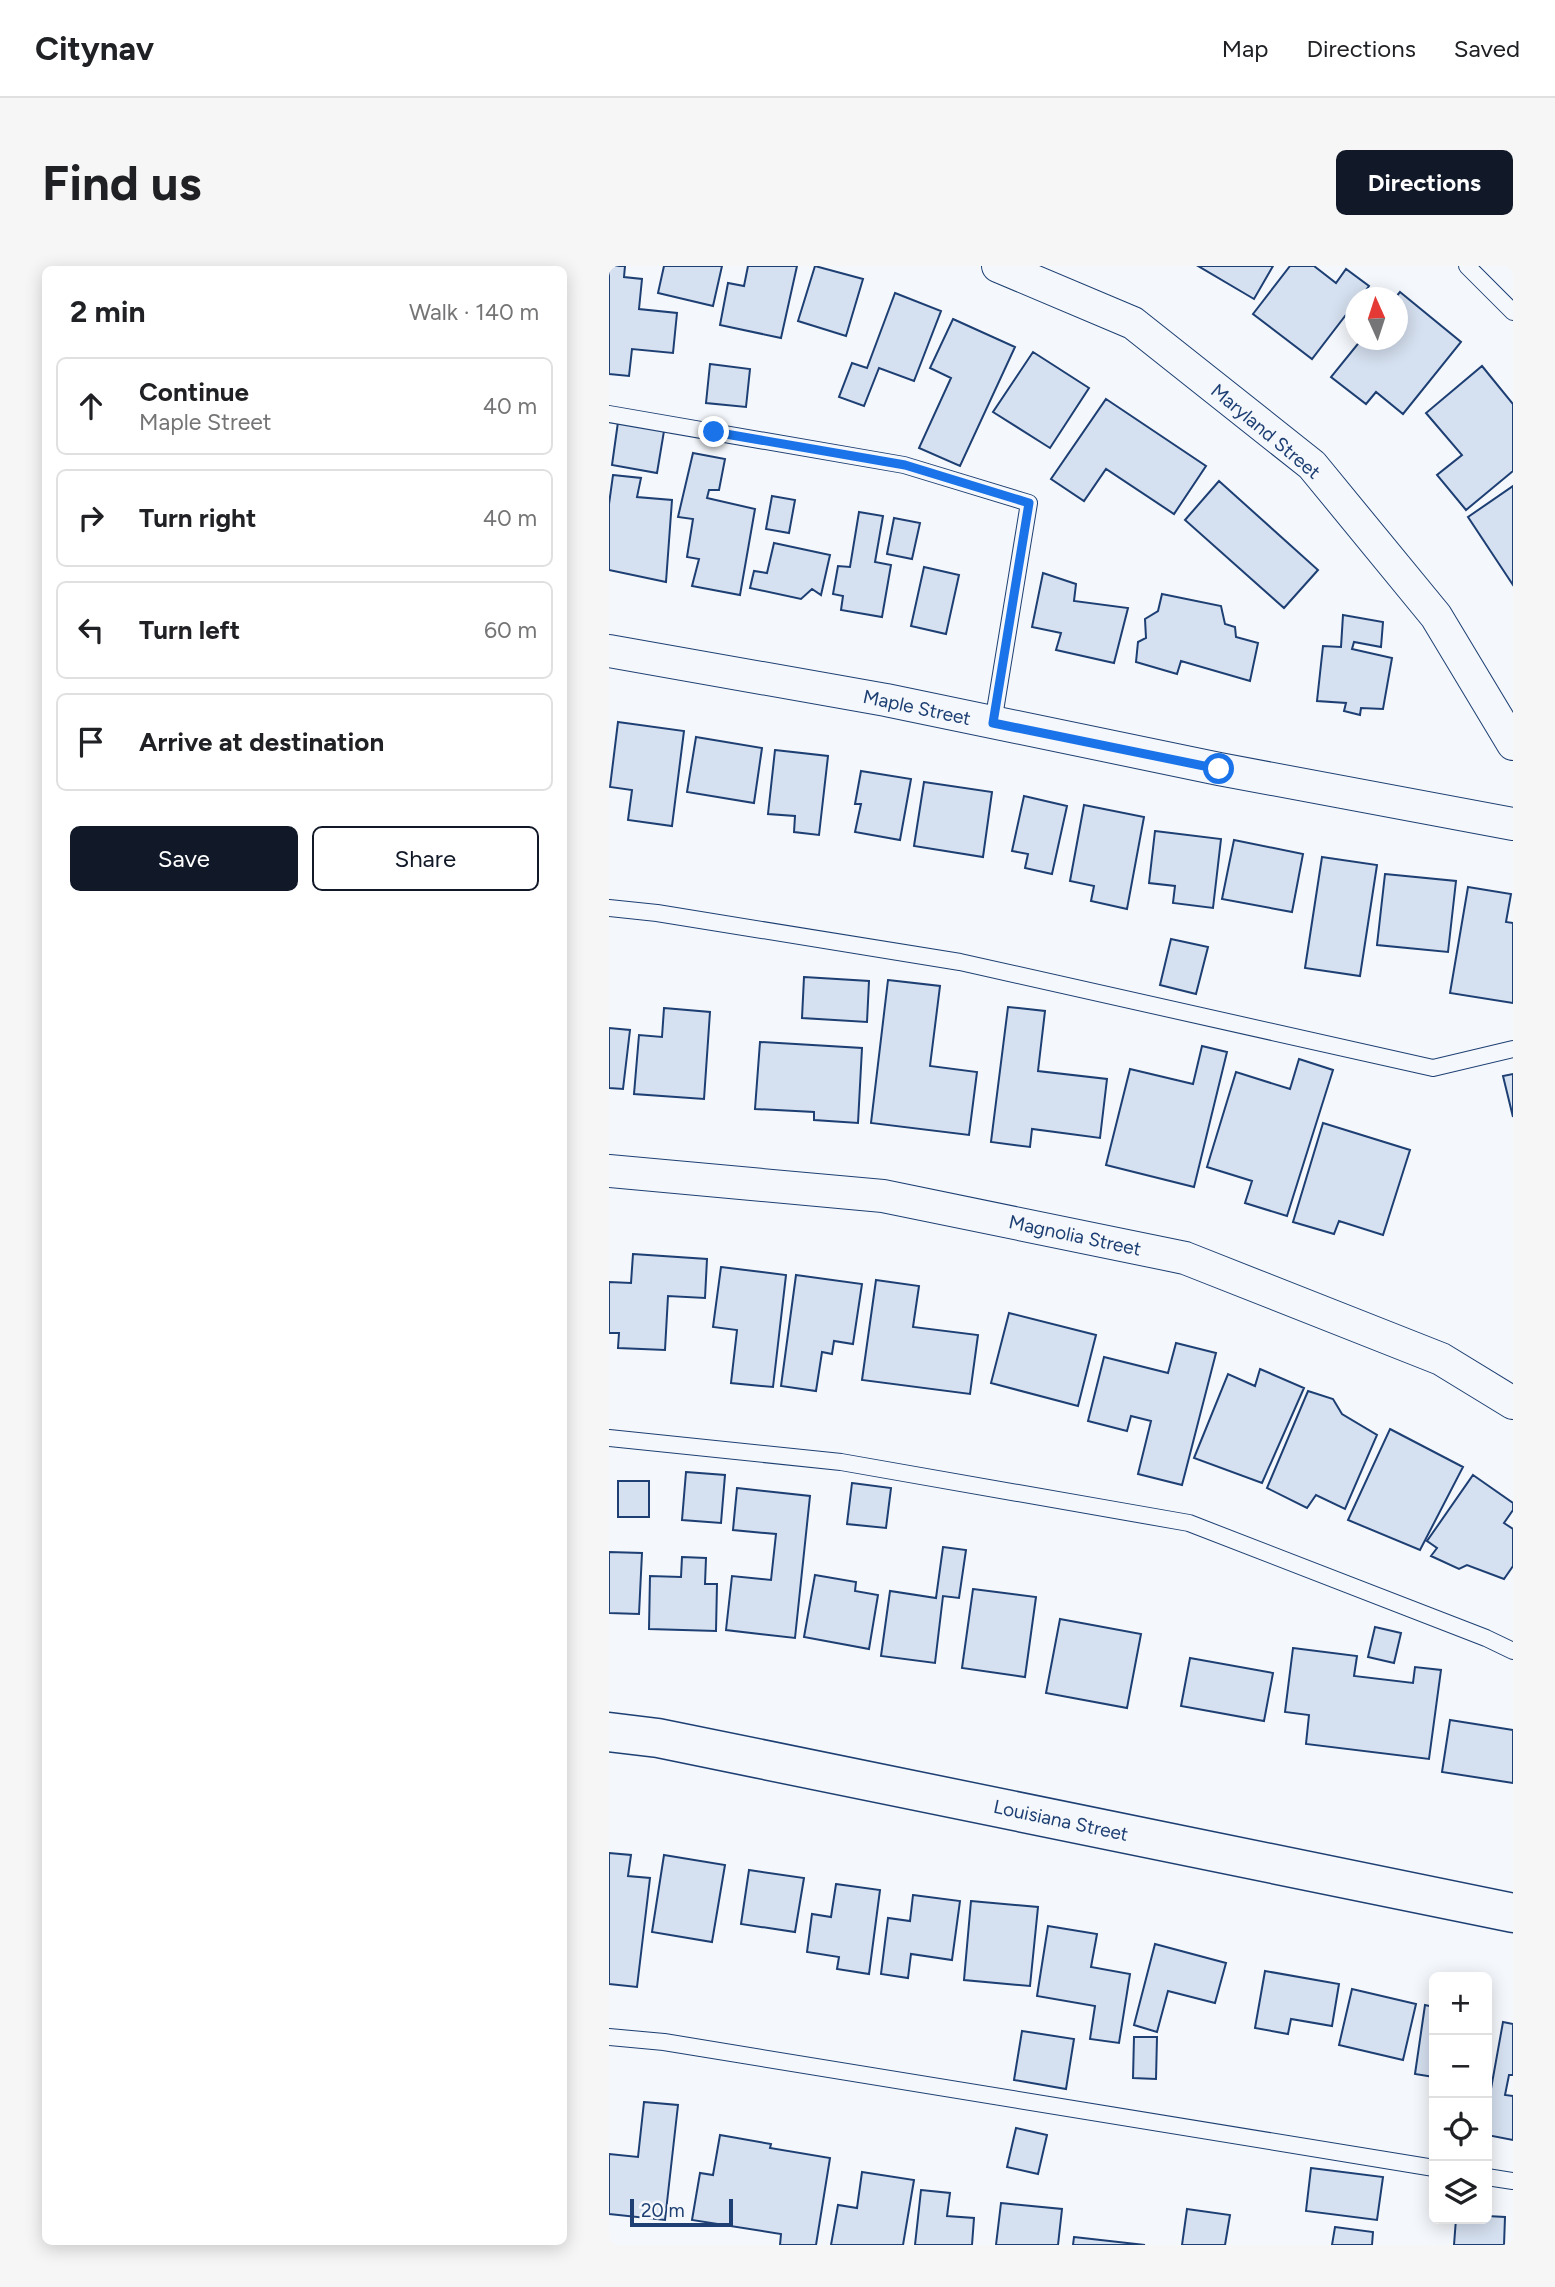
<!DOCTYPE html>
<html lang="en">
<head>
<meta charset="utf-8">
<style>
  body { margin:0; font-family:Figtree,sans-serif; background:#f6f6f6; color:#202124 }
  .controls { position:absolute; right:21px; bottom:21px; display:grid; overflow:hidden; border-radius:10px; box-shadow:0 4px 18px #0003 }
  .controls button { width:63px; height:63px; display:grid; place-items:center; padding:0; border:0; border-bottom:2px solid #e0e0e0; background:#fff; color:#202124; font:35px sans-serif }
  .compass { position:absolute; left:736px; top:21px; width:63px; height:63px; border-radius:50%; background:#fff; box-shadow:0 4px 18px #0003; rotate:357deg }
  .scale { position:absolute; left:21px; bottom:18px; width:103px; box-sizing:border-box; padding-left:7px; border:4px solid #1d3f73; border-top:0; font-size:19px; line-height:24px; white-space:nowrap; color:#1d3f73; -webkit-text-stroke:5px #f4f7fb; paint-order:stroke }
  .stop { position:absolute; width:21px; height:21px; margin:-16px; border:5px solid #1a73e8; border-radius:50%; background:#fff }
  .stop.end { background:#1a73e8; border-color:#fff; box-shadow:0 2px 7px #0008 }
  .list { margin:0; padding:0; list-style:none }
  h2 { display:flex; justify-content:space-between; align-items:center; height:91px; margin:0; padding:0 28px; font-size:30px }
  h2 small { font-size:23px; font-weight:400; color:#757577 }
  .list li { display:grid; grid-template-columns:46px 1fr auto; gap:21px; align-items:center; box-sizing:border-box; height:98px; margin:0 14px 14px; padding:0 14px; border:2px solid #e0e0e0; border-radius:10px }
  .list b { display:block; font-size:26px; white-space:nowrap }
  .list p { margin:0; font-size:23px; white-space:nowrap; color:#757577 }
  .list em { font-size:23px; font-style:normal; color:#757577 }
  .actions { display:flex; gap:14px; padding:21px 28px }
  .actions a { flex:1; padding:16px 0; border:2px solid #111827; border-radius:10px; text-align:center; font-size:24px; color:#111827 }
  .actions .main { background:#111827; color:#fff }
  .icon { flex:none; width:38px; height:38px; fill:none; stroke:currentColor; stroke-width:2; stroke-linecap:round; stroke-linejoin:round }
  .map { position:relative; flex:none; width:904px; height:1979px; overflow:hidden; border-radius:10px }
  header { display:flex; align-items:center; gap:42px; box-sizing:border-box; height:98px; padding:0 35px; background:#fff; border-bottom:2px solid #e0e0e0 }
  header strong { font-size:33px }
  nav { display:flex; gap:38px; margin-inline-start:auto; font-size:24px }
  .intro { display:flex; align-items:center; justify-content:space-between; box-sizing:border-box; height:168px; padding:0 42px }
  h1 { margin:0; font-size:49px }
  .button { padding:18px 32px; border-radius:10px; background:#111827; color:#fff; font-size:24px; font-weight:700 }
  main { display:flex; gap:42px; padding:0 42px }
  aside { flex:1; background:#fff; border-radius:10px; box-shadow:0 4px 18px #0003 }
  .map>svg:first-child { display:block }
</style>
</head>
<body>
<header>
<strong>Citynav</strong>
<nav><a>Map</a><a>Directions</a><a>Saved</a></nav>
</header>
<div class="intro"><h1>Find us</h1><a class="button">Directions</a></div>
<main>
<aside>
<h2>2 min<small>Walk · 140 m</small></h2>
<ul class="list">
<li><svg class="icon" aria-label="ahead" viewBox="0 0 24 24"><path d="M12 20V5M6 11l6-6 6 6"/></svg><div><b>Continue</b><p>Maple Street</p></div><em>40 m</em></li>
<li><svg class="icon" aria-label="right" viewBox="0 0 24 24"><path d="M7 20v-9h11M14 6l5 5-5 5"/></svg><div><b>Turn right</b></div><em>40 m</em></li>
<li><svg class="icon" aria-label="left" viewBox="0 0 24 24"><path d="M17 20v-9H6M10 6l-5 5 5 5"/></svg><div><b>Turn left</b></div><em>60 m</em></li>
<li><svg class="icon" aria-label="arrive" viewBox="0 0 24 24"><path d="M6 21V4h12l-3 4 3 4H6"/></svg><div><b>Arrive at destination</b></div></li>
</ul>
<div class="actions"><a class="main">Save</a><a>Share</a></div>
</aside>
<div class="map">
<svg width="904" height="1979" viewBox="0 0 904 1979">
  <rect width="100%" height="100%" fill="#f4f7fb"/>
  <path fill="#d5e0f0" stroke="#1d3f73" stroke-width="2" d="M0 0H16L15 11 33 13 30 43 68 47 64 87 23 83 20 110 0 108Z
    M55 0H113L104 40 49 27Z
    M139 0H188L172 72 111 59 119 17 135 20Z
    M206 0 254 13 237 70 189 55Z
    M589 0H664L645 33Z
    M681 0H705L727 17 737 3 760 20 751 32H746V37L703 93 644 48Z
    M791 26 852 76 794 148 767 126 757 138 722 111 752 74H788L786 32Z
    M286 27 332 45 305 115 270 102 255 140 230 131 243 97 258 102Z
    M344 53 406 81 351 200 310 182 342 112 321 102Z
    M424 86 480 122 441 182 384 146Z
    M101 98 141 103 137 141 97 137Z
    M873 100 904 138V205L857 244 828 209 853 189 817 147Z
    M497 133 597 200 565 248 497 203 475 235 442 213Z
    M9 156 55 165 48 207 3 199Z
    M84 187 116 193 110 224H100L98 232 146 243 131 329 83 320 90 293 78 291 84 253 69 251Z
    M4 209 32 212 28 231 63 234 57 316 0 304V238Z
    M610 215 709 304 675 342 576 254Z
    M904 220V319L859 251Z
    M163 230 186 234 180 267 157 263Z
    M250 246 274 250 266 296 282 299 273 351 232 344 234 330 224 328 229 300 241 301Z
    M285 252 311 257 303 293 278 288Z
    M165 277 221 289 212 329 203 323 192 333 141 322 145 305 158 307Z
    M315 301 350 309 337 368 302 360Z
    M434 307 467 318 465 335 519 342 505 397 447 384 452 367 423 361Z
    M553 328 612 340 616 358 626 361 627 371 649 377 641 415 572 395 568 408 527 396 529 376 537 372 536 353 549 345Z
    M734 349 774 356 772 381 745 376 743 383 783 392 774 443 752 442 751 449 735 445 737 437 708 435 714 380 732 381Z
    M9 456 75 465 63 560 19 554 23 524 1 521Z
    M87 471 153 482 145 537 78 526Z
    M166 484 219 490 210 569 185 566 186 550 159 548Z
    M252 505 302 513 291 574 246 566 252 538H246Z
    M315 516 383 526 374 591 305 580Z
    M415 530 458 540 443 608 416 602 419 588 403 585Z
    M475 539 535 551 518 643 482 635 485 620 461 615Z
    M546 565 612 573 604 642 564 637 566 620 540 617Z
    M625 574 694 588 683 646 613 633Z
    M713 591 768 599 751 710 696 702Z
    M776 608 847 615 839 686 768 679Z
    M859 621 902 628 897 656 904 657V737L841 727Z
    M562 673 599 681 587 728 551 719Z
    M195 711 260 715 258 756 193 752Z
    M279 714 331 720 321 800 368 806 360 869 262 857Z
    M399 741 436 745 429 805 498 813 491 872 423 863 421 881 382 876Z
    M55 742 101 746 95 833 25 828 30 769 53 771Z
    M0 762 21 764 14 823 0 822Z
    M151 776 253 782 249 857 205 854V846L146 843Z
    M593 780 618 786 585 921 497 899 521 803 584 818Z
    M690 793 724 804 678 950 636 937 643 915 598 901 627 806 681 823Z
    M904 808V851L894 810Z
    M714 857 801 884 774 969 730 955 725 968 684 956Z
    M24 988 98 993 96 1032 59 1030 56 1084 9 1082 10 1067H0V1016L22 1017Z
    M112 1001 177 1009 164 1121 122 1117 128 1064 104 1061Z
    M187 1009 253 1018 244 1078 225 1075 223 1088 213 1086 207 1125 172 1120Z
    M267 1014 310 1020 304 1061 369 1069 361 1128 253 1114Z
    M400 1047 487 1069 469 1140 382 1117Z
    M567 1077 607 1087 573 1219 529 1208 542 1155 522 1150 518 1165 479 1155 495 1091 559 1107Z
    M651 1103 695 1122 653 1217 585 1192 619 1108 646 1120Z
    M699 1125 724 1133 733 1148 768 1169 736 1243 707 1229 698 1242 658 1222Z
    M781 1163 854 1201 811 1284 739 1254Z
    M77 1206 116 1209 112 1257 73 1254Z
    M864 1209 904 1237V1244L895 1257 904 1263V1300L895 1313 858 1299 850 1303 822 1290 828 1282 818 1275Z
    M9 1215H40V1251H9Z
    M243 1217 282 1222 277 1262 238 1258Z
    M128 1222 201 1230 186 1372 117 1364 123 1310 162 1314 167 1268 124 1264Z
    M334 1281 357 1284 350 1332 334 1330 326 1397 272 1390 281 1325 327 1332Z
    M0 1286 33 1287 30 1348 0 1347Z
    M73 1291 97 1292 96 1318H108L107 1365 40 1363 41 1310 72 1311Z
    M206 1309 247 1316 246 1325 269 1329 260 1383 195 1371Z
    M364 1323 427 1331 416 1411 353 1402Z
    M451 1353 532 1368 518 1442 437 1427Z
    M766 1361 792 1367 785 1397 759 1391Z
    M684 1382 748 1390 745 1410 804 1417 806 1401 832 1404 820 1493 697 1478 700 1449 676 1446Z
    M581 1392 664 1407 655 1455 572 1440Z
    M841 1454 904 1464V1517L833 1506Z
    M0 1587 22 1589 19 1610 41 1612 28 1721 0 1718Z
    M55 1589 116 1599 103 1676 43 1666Z
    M140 1604 195 1612 186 1666 132 1658Z
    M227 1618 271 1624 260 1708 228 1703 230 1691 198 1686 203 1648 222 1651Z
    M304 1629 351 1635 343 1694 302 1688 299 1712 272 1708 279 1652 301 1655Z
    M362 1635 429 1641 421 1720 355 1714Z
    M439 1660 488 1668 482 1701 521 1708 510 1777 481 1773 486 1740 428 1730Z
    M546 1678 617 1697 606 1737 559 1725 548 1766 525 1759Z
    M656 1705 730 1718 723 1760 682 1753 679 1768 646 1762Z
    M743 1723 807 1738 794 1794 730 1779Z
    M816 1739 825 1741V1811L806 1808Z
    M894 1756 904 1758V1809H900L896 1829 904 1830V1874L878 1869V1845Z
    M413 1765 465 1773 457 1823 405 1814Z
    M525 1771H548L547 1813 524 1812Z
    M35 1836 69 1839 56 1954 0 1948V1888L29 1891Z
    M407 1862 438 1869 429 1908 398 1901Z
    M111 1869 162 1878 161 1882 221 1892 207 1979H171L172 1968 83 1954 91 1907 104 1909Z
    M702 1902 774 1911 768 1954 697 1945Z
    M253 1906 305 1914 294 1979H222L229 1939 248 1942Z
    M312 1924 341 1927 338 1950 365 1952 363 1979H306Z
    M392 1937 453 1943 449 1979H387Z
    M578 1943 621 1949 616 1979H573Z
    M878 1950 896 1951 895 1979H845L847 1953H878Z
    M726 1961 764 1966 763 1979H723Z
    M465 1971 536 1979H464Z"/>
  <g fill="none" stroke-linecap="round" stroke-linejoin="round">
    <defs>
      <path id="lane" d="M858 0 904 46
        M0 148 295 199 420 237 384 457
        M0 642 48 647 351 696 824 802 904 783
        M0 1172 232 1196 580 1257 877 1372 904 1385
        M0 1771 55 1776 825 1902
        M878 1911 904 1915"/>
      <path id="street" d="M389 0 524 57 703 199 827 350 904 478
        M0 385 277 434 610 503 904 558
        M0 905 274 930 576 992 832 1093 904 1137"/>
      <path id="secondary" d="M0 1466 49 1472 904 1647"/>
    </defs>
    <use href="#lane" stroke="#1d3f73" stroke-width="18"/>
    <use href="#street" stroke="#1d3f73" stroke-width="34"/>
    <use href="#secondary" stroke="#1d3f73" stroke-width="41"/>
    <use href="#lane" stroke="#f4f7fb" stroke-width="16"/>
    <use href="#street" stroke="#f4f7fb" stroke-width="32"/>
    <use href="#secondary" stroke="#f4f7fb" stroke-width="38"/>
  </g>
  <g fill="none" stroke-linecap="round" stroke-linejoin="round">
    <path stroke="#1a73e8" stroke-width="9" d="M105 166 296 199 420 237 384 457 610 503"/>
  </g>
  <g text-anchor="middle" stroke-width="5" stroke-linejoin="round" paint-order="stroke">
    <g font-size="19" fill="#1d3f73" stroke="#f4f7fb">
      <text transform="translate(657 165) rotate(40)" y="7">Maryland Street</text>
      <text transform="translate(308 441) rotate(12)" y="7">Maple Street</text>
      <text transform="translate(466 969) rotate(12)" y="7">Magnolia Street</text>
      <text transform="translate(452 1554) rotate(12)" y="7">Louisiana Street</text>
    </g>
  </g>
</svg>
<div class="controls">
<button>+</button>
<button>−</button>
<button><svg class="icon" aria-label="locate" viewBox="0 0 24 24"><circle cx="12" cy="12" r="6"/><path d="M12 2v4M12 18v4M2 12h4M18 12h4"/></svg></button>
<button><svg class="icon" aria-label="layers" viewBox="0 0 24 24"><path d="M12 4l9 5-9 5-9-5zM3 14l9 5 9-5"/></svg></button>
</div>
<svg class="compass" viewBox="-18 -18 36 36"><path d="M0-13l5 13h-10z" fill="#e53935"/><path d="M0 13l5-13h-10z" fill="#757577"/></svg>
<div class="scale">20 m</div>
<div class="stop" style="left:610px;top:503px"></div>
<div class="stop end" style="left:105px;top:166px"></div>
</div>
</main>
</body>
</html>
